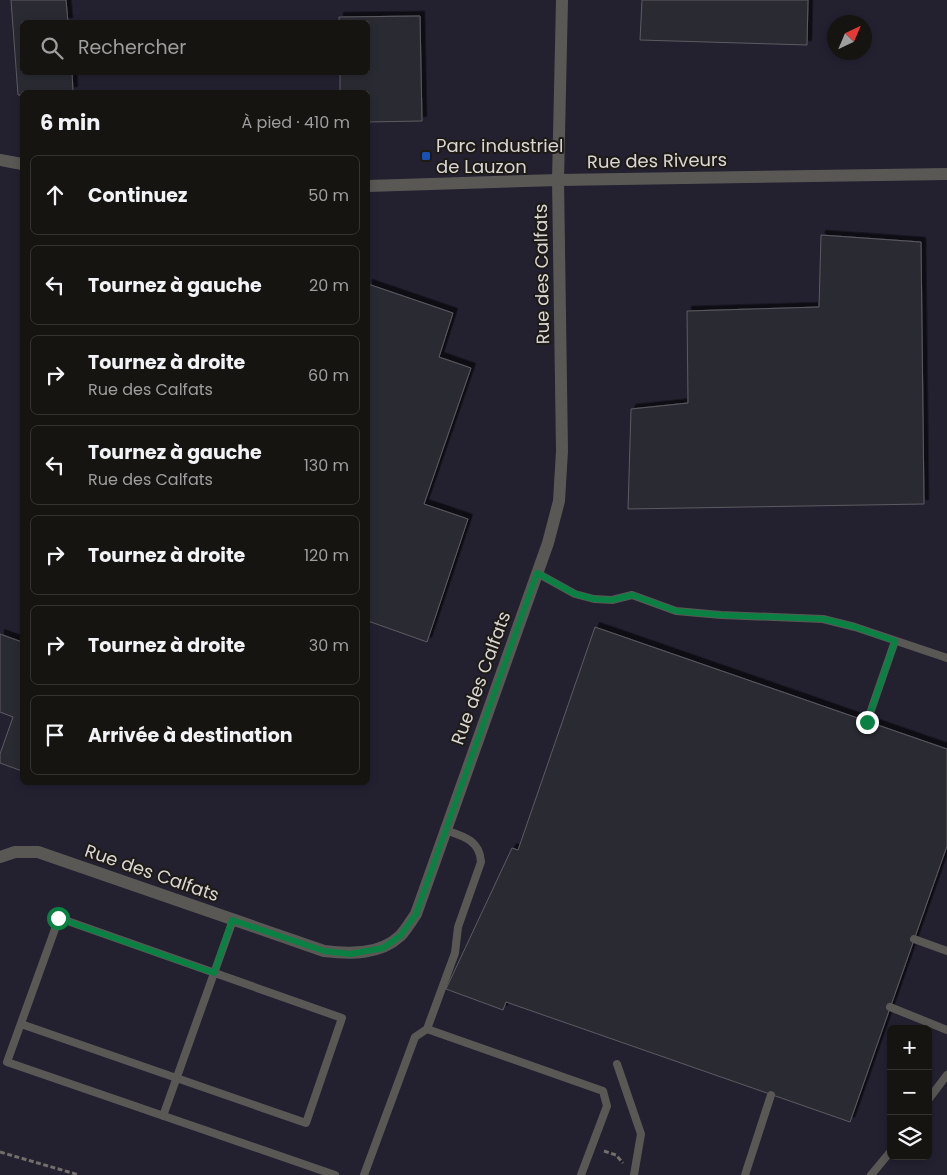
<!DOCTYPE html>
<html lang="fr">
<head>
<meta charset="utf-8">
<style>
  body { margin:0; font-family:Poppins,sans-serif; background:#1f1d19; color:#f1f3f6 }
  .controls { position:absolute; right:15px; bottom:15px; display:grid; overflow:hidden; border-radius:8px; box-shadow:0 2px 8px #0003 }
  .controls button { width:45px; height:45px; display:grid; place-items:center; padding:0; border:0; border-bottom:1px solid #353330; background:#161410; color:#f1f3f6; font:25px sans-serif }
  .compass { position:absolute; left:827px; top:15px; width:45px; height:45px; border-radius:50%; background:#161410; box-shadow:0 2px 8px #0003; rotate:44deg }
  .stop { position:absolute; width:15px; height:15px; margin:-11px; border:4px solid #0b8043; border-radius:50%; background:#fff }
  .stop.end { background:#0b8043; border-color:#fff; box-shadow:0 1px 5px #0008 }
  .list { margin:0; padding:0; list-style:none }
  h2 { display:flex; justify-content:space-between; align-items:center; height:65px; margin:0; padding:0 20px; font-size:21px }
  h2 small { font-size:16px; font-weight:400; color:#9e9e9f }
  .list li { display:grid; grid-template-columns:32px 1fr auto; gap:15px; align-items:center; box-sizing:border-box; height:80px; margin:0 10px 10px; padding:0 10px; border:1px solid #353330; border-radius:8px }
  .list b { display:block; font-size:19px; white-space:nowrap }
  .list p { margin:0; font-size:16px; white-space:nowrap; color:#9e9e9f }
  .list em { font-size:16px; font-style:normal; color:#9e9e9f }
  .icon { flex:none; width:28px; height:28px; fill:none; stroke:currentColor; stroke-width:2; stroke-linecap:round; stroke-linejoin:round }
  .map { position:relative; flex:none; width:947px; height:1175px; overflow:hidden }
  .search { position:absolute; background:#161410; box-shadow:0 2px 8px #0003; left:20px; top:20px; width:350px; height:55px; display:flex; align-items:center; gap:12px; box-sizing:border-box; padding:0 18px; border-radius:8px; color:#9e9e9f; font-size:19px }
  .panel { position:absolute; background:#161410; box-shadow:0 2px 8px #0003; left:20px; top:90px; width:350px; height:695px; border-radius:8px }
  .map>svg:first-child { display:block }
</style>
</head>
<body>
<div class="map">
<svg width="947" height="1175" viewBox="0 0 947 1175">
  <defs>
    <filter id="shadow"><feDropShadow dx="4.5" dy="-4.5" stdDeviation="0" flood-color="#0009"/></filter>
  </defs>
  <rect width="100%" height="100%" fill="#1e1a16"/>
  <path fill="#232030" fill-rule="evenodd" d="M0 0H947V1175H0ZM22 22H368V72H22ZM834 22H864V52H834ZM22 92H368V782H22ZM891 1029H928V1156H891Z"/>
  <path fill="#2c2b31" stroke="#5c5b62" filter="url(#shadow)" d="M11 0H66L68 22H22V72H72L73 91 22 92V95H18Z
    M642 0H808L807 45 640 40Z
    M420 16 422 121 368 122V92H340V72H368V22H339V17Z
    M821 235 921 242 924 504 628 509 631 409 688 403 687 311 819 307Z
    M368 284 453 313 439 357 471 368 424 504 468 519 427 642 368 621Z
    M595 627 947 749V846L850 1122 506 1002 503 1010 446 989 512 848 518 850Z
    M0 634 22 642V771L0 763V754L13 717 0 712Z"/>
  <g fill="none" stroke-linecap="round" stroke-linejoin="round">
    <path stroke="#726e6b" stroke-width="3" stroke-dasharray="5 2.5" stroke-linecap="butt" d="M604 1151 616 1155 623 1163
      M0 1152 79 1175"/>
    <path stroke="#5a5855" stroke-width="8" d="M537 573 575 594 594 599 612 600 632 595 676 611 721 615 823 619 855 627 947 658
      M867 722 895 641
      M445 830C463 836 480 840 481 862L458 927 455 953 427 1029 603 1091 607 1106 581 1175
      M914 939 947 951
      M890 1007 947 1030
      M21 1024 306 1123 342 1018 59 918 7 1062 335 1175
      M617 1064 641 1134 634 1175
      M928 1100 947 1075
      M163 1116 233 920
      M364 1175 415 1037 427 1029
      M745 1175 771 1095
      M871 1175 891 1151"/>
    <path stroke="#5a5855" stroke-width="12" d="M0 160 22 164
      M368 186 558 180 947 174
      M0 857 15 852H38L324 951C350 954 380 955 400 936 406 930 411 921 416 914L548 543 559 501 562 451 558 180 562 0"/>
  </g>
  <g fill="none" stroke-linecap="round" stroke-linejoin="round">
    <path stroke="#0b8043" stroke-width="6" d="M58 918 214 973 232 920 324 951 350 954 383 948 400 936 416 914 537 573 575 594 594 599 612 600 632 595 676 611 721 615 823 619 855 627 895 641 867 722"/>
  </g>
  <rect fill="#1a4fb4" stroke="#1e1a16" stroke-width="2" x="421" y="151" width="10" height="10" rx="2.5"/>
  <g text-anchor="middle" stroke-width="4" stroke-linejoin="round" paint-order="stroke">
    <g font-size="18" fill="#d9d6d3" stroke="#1e1a16" text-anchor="start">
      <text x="436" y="152">Parc industriel<tspan x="436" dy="21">de Lauzon</tspan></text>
    </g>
    <g font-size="18" fill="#d9d6d3" stroke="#1e1a16">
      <text transform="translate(657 161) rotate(-1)" y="6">Rue des Riveurs</text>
      <text transform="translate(542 274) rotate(-91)" y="6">Rue des Calfats</text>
      <text transform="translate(481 678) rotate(-70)" y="6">Rue des Calfats</text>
      <text transform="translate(152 873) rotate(19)" y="6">Rue des Calfats</text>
    </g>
  </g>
</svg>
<div class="controls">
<button>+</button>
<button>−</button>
<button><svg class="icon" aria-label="layers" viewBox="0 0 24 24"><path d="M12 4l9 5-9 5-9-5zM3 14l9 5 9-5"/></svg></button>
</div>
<svg class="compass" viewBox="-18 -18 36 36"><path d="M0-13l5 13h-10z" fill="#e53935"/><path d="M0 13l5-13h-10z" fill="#9e9e9f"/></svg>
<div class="stop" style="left:58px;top:918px"></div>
<div class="stop end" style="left:867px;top:722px"></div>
<div class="search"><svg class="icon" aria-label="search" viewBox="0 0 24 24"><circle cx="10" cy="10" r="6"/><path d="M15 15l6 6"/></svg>Rechercher</div>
<section class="panel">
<h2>6 min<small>À pied · 410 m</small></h2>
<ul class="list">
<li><svg class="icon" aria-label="ahead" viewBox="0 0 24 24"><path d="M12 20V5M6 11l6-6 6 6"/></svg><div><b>Continuez</b></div><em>50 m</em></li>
<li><svg class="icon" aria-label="left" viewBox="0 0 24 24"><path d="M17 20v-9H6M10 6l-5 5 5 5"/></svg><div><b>Tournez à gauche</b></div><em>20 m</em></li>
<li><svg class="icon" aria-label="right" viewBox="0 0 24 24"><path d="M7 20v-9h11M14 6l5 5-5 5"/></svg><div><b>Tournez à droite</b><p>Rue des Calfats</p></div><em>60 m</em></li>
<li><svg class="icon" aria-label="left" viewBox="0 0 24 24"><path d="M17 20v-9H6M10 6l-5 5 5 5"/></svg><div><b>Tournez à gauche</b><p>Rue des Calfats</p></div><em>130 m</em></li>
<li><svg class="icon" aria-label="right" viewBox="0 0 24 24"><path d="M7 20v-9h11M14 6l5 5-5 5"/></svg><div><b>Tournez à droite</b></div><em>120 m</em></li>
<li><svg class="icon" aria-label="right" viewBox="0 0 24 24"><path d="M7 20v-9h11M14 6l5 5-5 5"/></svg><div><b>Tournez à droite</b></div><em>30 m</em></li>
<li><svg class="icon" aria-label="arrive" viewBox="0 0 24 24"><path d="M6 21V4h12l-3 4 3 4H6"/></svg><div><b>Arrivée à destination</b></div></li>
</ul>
</section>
</div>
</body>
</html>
